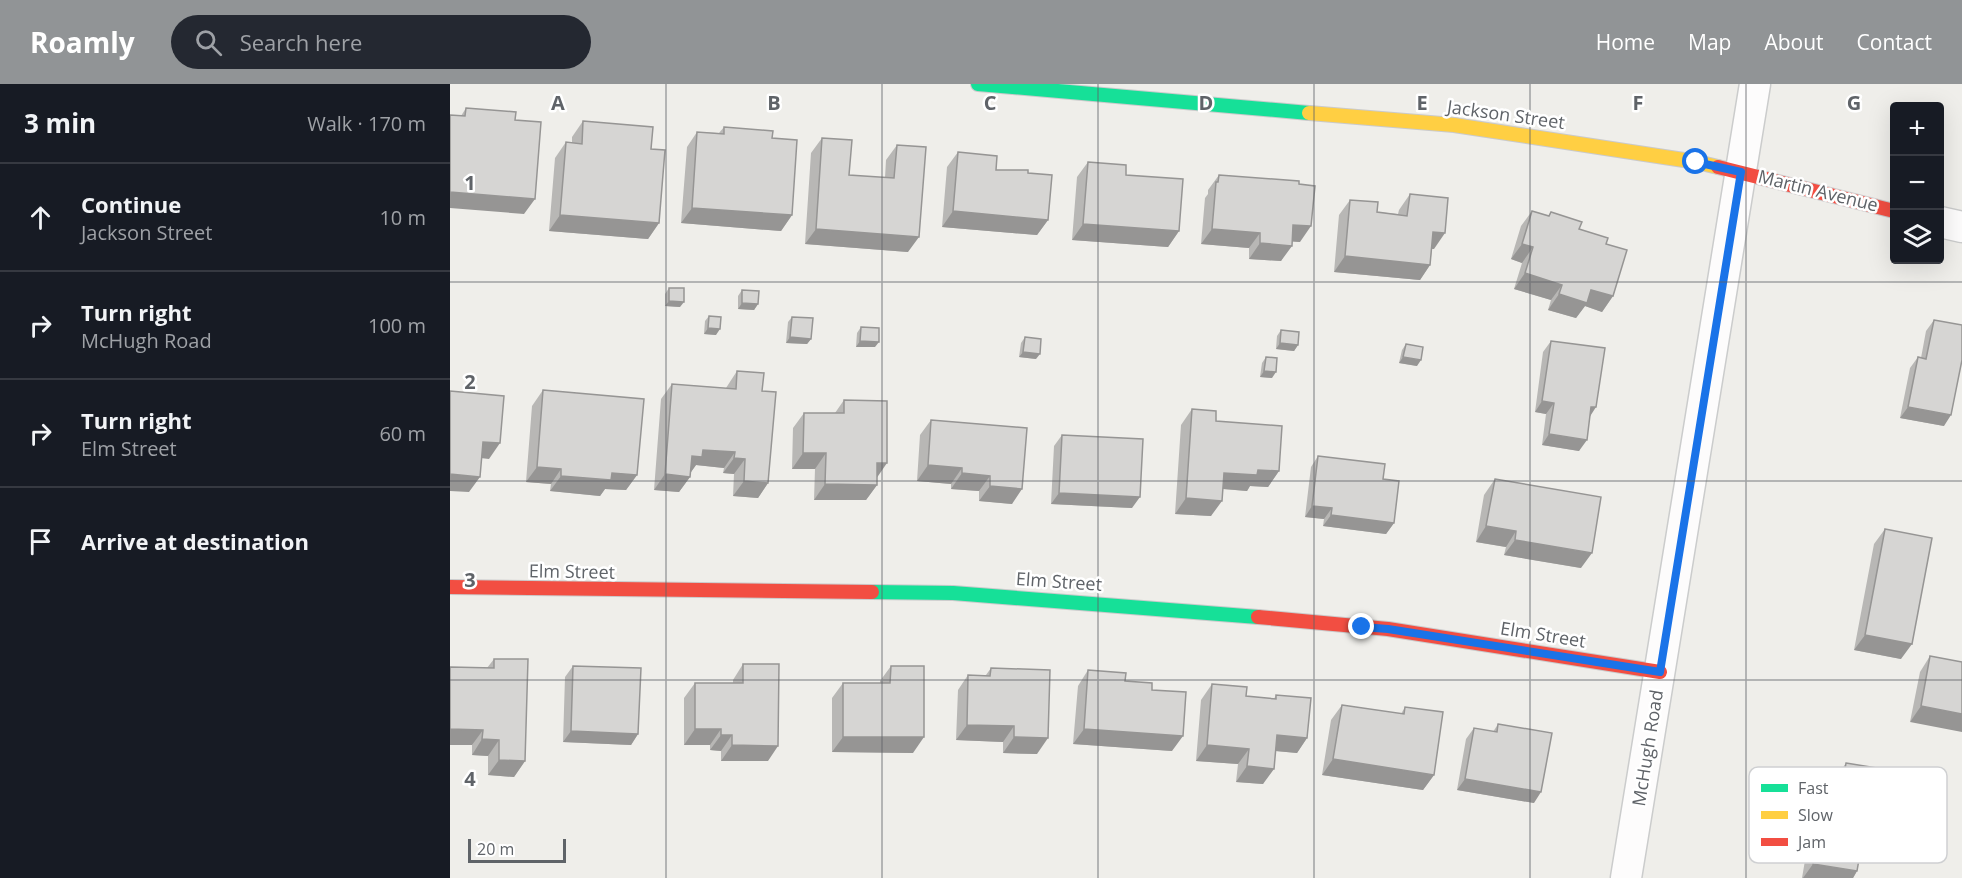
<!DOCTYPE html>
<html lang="en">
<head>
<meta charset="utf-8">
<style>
  body { margin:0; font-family:"Open Sans",sans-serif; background:#242831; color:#f1f3f6 }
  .controls { position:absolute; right:18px; top:18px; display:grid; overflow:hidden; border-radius:6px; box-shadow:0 6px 24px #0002 }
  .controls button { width:54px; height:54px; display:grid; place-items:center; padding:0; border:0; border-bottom:2px solid #363941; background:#171b24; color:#f1f3f6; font:30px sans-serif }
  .scale { position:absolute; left:18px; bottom:15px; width:98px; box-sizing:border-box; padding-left:6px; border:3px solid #5f6368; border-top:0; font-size:16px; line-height:21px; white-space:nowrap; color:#5f6368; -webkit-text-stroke:4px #fff; paint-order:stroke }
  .stop { position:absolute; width:18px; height:18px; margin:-14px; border:4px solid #1a73e8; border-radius:50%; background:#fff }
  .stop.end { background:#1a73e8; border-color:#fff; box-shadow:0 2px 6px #0008 }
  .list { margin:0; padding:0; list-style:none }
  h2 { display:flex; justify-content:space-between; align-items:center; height:78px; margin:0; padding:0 24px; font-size:26px }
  h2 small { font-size:20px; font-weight:400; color:#9ea1a6 }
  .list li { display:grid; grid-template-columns:39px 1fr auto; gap:18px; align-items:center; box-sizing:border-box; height:108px; padding:0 24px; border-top:2px solid #363941 }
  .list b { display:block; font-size:22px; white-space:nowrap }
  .list p { margin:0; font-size:20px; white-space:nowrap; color:#9ea1a6 }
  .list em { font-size:20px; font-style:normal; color:#9ea1a6 }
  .icon { flex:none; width:33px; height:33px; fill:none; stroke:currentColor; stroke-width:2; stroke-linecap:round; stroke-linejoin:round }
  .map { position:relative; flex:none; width:1512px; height:794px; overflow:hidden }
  header { display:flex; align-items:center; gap:36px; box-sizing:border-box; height:84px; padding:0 30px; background:#919496; color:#fff }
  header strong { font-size:28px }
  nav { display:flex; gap:33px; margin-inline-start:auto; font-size:21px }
  .search { width:420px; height:54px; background:#242831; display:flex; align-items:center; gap:15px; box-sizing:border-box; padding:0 21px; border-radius:33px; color:#9ea1a6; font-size:22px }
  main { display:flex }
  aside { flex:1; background:#171b24 }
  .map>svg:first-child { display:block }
</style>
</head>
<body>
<header>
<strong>Roamly</strong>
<div class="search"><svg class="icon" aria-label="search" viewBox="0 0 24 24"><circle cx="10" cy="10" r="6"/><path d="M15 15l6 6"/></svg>Search here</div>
<nav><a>Home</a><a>Map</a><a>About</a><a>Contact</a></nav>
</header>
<main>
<aside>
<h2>3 min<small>Walk · 170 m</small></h2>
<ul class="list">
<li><svg class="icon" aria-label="ahead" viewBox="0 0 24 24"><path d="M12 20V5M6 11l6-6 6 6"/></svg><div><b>Continue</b><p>Jackson Street</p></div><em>10 m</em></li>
<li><svg class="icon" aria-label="right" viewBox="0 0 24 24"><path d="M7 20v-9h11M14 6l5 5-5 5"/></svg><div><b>Turn right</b><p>McHugh Road</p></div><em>100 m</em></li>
<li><svg class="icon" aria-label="right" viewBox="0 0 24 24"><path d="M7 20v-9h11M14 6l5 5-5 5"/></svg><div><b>Turn right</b><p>Elm Street</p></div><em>60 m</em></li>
<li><svg class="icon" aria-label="arrive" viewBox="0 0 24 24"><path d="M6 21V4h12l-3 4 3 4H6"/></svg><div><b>Arrive at destination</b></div></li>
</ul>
</aside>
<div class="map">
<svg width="1512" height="794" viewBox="0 0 1512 794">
  <rect width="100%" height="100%" fill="#efeeea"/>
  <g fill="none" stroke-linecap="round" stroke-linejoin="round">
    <defs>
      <path id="street" d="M1490 138 1512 143
        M1176 794 1305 0"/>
      <path id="fast" d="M528 0 859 29
        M422 508 503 509 808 533"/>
      <path id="slow" d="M859 29 1004 41 1247 78 1268 83"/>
      <path id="jam" d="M1268 83 1444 127
        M0 503 422 508
        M808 533 938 545 1210 588"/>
    </defs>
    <use href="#street" stroke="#cbcccc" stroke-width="33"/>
    <use href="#fast" stroke="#cacacb" stroke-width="16"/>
    <use href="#slow" stroke="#cacacb" stroke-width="16"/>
    <use href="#jam" stroke="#cacacb" stroke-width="16"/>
    <use href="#street" stroke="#fdfcfc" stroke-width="30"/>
    <use href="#fast" stroke="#16e098" stroke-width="14"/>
    <use href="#slow" stroke="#ffcf43" stroke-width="14"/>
    <use href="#jam" stroke="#f24e42" stroke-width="14"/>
  </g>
  <path fill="#b8b7b5" d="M16 24 65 36 74 130 11 32Z
    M133 37 201 65 209 139 198 155 99 147 105 74 116 58 122 59V53Z
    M274 43 322 54 342 131 331 147 231 139 237 63 247 48 269 49Z
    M372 54 399 91 435 94 436 76 447 61 458 168 355 160 361 69Z
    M508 68 546 86 598 136 587 151 492 143 497 83Z
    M638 78 676 91 729 147 718 163 622 156 627 93Z
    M769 91 850 158 842 157 831 177 799 175V164L751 160 755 114 758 110V106Z
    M960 110 984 165H982L980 181 970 196 884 188 889 131 900 116 927 128 948 130 949 126Z
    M1082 127 1098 132 1101 128 1156 160 1163 212 1152 228 1135 222 1126 234 1098 226 1101 216 1064 205 1072 179 1061 175 1071 142Z
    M219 204 230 223 215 222V210Z
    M292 206 308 220 304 226 288 225V212Z
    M259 232 266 251 254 250 255 237Z
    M342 233 361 255 357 260 336 259 338 238Z
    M1484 236 1494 342 1450 334 1460 284 1468 273 1471 274 1476 247Z
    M411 243 425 263H406L407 249Z
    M831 246 848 261 844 267 826 265 827 252Z
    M575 253 586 275 569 273 571 259Z
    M1101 257 1140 332 1129 367 1092 361 1096 330 1085 328 1093 268Z
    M956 260 967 282 949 279 952 266Z
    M816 273 822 294 810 293 812 279Z
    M287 287 312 307 318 399 308 414 283 412 284 390 273 389 274 384 246 381 241 388 240 393 229 408 204 406 211 315 222 300 276 304Z
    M93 306 187 391 176 406 155 405 150 412 100 407 101 400 76 398 82 322Z
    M394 316 427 394V401L416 416H364L365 385H342L343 344 354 329H385Z
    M742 325 766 337 829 387 818 403 800 402 797 407 772 405 761 432 725 430 731 341Z
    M481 336 577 344 562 420 529 417V407L501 405V400L467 397 470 351Z
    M612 351 682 424 601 420 604 362Z
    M868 372 933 395 944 439 936 450 873 442 874 435 855 433 861 383Z
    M1045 395 1131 484 1054 471 1056 463 1026 458 1034 411Z
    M1435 445 1451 575 1404 566 1424 460Z
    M1480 572 1512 578 1460 638 1470 588Z
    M44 575 75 677 64 693 38 691V672L22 671V661L37 584Z
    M293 580 318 677H271V667L260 666V661H234V614L245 599H283V596Z
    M123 582 188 650 181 661 113 658 115 593Z
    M441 582 463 669 382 668V614L393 599H430V597Z
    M541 584 587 670 553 669V658L506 656 508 606 518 591H536Z
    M638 586 702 606 722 667 623 660 628 602Z
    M762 600 796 612 824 615 826 611 857 654 847 669 826 667 813 700 786 698 788 680 746 677 751 616Z
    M892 621 951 630 955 623 984 691 973 706 872 691 881 636Z
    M1048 640 1084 719 1007 706 1016 655 1024 644 1043 648Z
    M1396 679 1425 766 1411 764 1407 787 1403 794H1352L1359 753 1370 737 1378 738 1385 695Z"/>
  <path fill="#969594" d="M0 108 85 115 74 130 0 124Z
    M242 124 342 131 331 147 231 139Z
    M503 127 598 136 587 151 492 143Z
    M110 131 209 139 198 155 99 147Z
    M633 140 729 147 718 163 622 156Z
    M843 141 861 142 850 158 832 157Z
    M366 145 469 153 458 168 355 160Z
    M762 145 810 149 799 164 751 160Z
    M983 148 995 149 984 165 973 164Z
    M810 159 842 162 831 177 799 175Z
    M1072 160 1083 163 1072 179 1061 175Z
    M895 172 980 181 970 196 884 188Z
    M1075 189 1112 201 1101 216 1064 205Z
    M1141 206 1163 212 1152 228 1135 222 1126 234 1098 226 1109 210Z
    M219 217 234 218 230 223 215 222Z
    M292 219 308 220 304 226 288 225Z
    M258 244 270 245 266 251 254 250Z
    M340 253 361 255 357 260 336 259Z
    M410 257 429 258 425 263H406Z
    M830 259 848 261 844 267 826 265Z
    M573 268 590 270 586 275 569 273Z
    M953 273 971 276 967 282 949 279Z
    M814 287 826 288 822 294 810 293Z
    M1092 317 1104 319 1096 330 1085 328Z
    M1141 323H1146L1139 334Z
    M1458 323 1501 331 1494 342 1450 334Z
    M1099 350 1137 356 1129 367 1092 361Z
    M33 358 50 359 39 375 22 373Z
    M253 366 285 368 274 384 246 381 241 388 231 387 242 372Z
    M353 369H376L365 385H342Z
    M284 374 295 375 284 390 273 389Z
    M427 379H437L426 395Z
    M478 381 512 384 501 400 467 397Z
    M87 383 111 385 101 400 76 398Z
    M808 386 829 387 818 403 800 402 797 407 763 404 774 389Z
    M162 389 187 391 176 406 155 405 150 412 100 407 111 392Z
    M512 389 540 392 529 407 501 405Z
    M0 390 30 393 19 408 0 407Z
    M215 390 240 393 229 408 204 406Z
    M294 397 318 399 308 414 283 412Z
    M375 400 427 401 416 416H364Z
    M540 402 572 405 562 420 529 417Z
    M609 409 690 413 682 424 601 420Z
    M736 414 772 417 761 432 725 430Z
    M862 422 882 424 874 435 855 433Z
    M881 431 944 439 936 450 873 442Z
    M1036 442 1066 447 1056 463 1026 458Z
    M1065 456 1142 469 1131 484 1054 471Z
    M1415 551 1462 560 1451 575 1404 566Z
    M1471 622 1512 630V648L1460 638Z
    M517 641 564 642 553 658 506 656Z
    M0 645 33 646 22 661H0Z
    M245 645H271L260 661H234Z
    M634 645 733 652 722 667 623 660Z
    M121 647 188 650 181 661 113 658Z
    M271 651H282L271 667 260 666Z
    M827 651 857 654 847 669 816 666Z
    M393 653H474L463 669 382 668Z
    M564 653 598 654 587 670 553 669Z
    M32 655 49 656 38 672 22 671Z
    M282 661 328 662 318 677H271Z
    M757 661 799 665 788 680 746 677Z
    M883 675 984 691 973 706 872 691Z
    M49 676 75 677 64 693 38 691Z
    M797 682 824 685 813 700 786 698Z
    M1015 695 1091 708 1084 719 1007 706Z
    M1414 747 1436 750 1425 766 1403 762Z
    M1363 780 1407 787 1403 794H1353Z"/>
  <path fill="#d6d5d3" stroke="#969594" stroke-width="1.5" d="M16 24 66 28 65 36 91 38 85 115 0 108V31L15 32Z
    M133 37 203 43 201 65 215 66 209 139 110 131 116 58 132 60Z
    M274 43 323 47 322 54 347 56 342 131 242 124 247 48 274 50Z
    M372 54 402 56 399 91 444 94 447 61 476 63 469 153 366 145Z
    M508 68 547 72 546 86H578V89L602 91 598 136 503 127Z
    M638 78 676 81V91L733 95 729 147 633 140Z
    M769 91 849 97V100L865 102 861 142 843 141 842 162 810 159V149L762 145 766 98H768Z
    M960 110 998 114 995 149 983 148 980 181 895 172 900 116 928 118 927 128 957 132Z
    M1082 127 1099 132 1101 128 1132 138 1129 145 1158 154 1156 160 1177 166 1163 212 1141 206 1137 219 1109 210 1112 201 1075 189 1083 163 1072 160Z
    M219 204H234V218L219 217Z
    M292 206 309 207 308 220 292 219Z
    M259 232 271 233 270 245 258 244Z
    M342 233 363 234 361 255 340 253Z
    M1484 236 1512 241V276L1501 331 1458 323 1468 273 1476 275Z
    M411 243 429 244V258L410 257Z
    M831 246 849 248 848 261 830 259Z
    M575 253 591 255 590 270 573 268Z
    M1101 257 1155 264 1146 323H1141L1137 356 1099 350 1104 319 1092 317Z
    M956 260 973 263 971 276 953 273Z
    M816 273 827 274 826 288 814 287Z
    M287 287 314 289 312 307 326 308 318 399 294 397 295 375 284 374 285 368 253 366 252 373 242 372 240 393 215 390 222 300 286 305Z
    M93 306 194 315 187 391 162 389 161 396 111 392V385L87 383Z
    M0 307 54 312 50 359 33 358 30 393 0 390Z
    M394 316 437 317V379H427V401L375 400 376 369H353L354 329H394Z
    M742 325 766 327V337L832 342 829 387 808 386 807 391 774 389 772 417 736 414Z
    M481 336 577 344 572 405 540 402V392L512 389V384L478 381Z
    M612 351 693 355 690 413 609 409Z
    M868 372 935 380 933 395 949 397 944 439 881 431 882 424 862 422Z
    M1045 395 1151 413 1142 469 1065 456 1066 447 1036 442Z
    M1435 445 1482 454 1462 560 1415 551Z
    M1480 572 1512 578V630L1471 622Z
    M44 575H78L75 677 49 676V656L32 655 33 646 0 645V583L44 584Z
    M293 580H329L328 662 282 661V651H271V645H245V599H293Z
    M123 582 191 584 188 650 121 647Z
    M441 582H474V653H393V599H440Z
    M541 584 600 586 598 654 564 653V642L517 641 518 591 540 592Z
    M638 586 676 589 675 597 702 599V606L736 608 733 652 634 645Z
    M762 600 797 603 796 612 826 615V611L861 614 857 654 827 651 824 685 797 682 799 665 757 661Z
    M892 621 954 630 955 623 993 628 984 691 883 675Z
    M1048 640 1102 649 1091 708 1015 695 1024 644 1047 648Z
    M1396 679 1446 687 1436 750 1414 747 1407 787 1363 780 1370 737 1386 740Z"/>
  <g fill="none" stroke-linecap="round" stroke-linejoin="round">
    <path stroke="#1a73e8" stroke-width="8" d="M912 543 938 545 1210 588 1291 88 1246 78"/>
  </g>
  <path fill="none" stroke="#5f6368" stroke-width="1.5" stroke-opacity="0.55" d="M216 0V794M432 0V794M648 0V794M864 0V794M1080 0V794M1296 0V794M0 198H1512M0 397H1512M0 596H1512"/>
  <g text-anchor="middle" stroke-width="5" stroke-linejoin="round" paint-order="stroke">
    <g font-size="18" fill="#5f6368" stroke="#fff">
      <text transform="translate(1056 31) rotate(8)" y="6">Jackson Street</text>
      <text transform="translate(1368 107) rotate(14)" y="6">Martin Avenue</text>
      <text transform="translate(122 488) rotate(1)" y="6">Elm Street</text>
      <text transform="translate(609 498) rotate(4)" y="6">Elm Street</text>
      <text transform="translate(1093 551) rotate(9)" y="6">Elm Street</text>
      <text transform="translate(1198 664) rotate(-81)" y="6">McHugh Road</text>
    </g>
  </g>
  <rect x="1299" y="683" width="198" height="96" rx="9" fill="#fff" stroke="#cfd0d2" stroke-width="1.5"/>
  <rect x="1311" y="700" width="27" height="8" fill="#16e098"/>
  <rect x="1311" y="727" width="27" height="8" fill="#ffcf43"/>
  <rect x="1311" y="754" width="27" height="8" fill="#f24e42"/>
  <g font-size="16" fill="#5f6368">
    <text x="1348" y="710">Fast</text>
    <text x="1348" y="737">Slow</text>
    <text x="1348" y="764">Jam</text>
  </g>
  <g font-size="20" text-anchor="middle" font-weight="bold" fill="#5f6368" stroke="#fff" stroke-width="5" stroke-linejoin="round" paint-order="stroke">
    <text x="108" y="26">A</text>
    <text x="324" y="26">B</text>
    <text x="540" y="26">C</text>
    <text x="756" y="26">D</text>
    <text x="972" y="26">E</text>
    <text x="1188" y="26">F</text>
    <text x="1404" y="26">G</text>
    <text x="20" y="106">1</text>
    <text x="20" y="305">2</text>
    <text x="20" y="503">3</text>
    <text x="20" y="702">4</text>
  </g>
</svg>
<div class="controls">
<button>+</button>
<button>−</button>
<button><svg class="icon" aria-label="layers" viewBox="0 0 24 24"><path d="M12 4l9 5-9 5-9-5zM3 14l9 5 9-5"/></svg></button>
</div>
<div class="scale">20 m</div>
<div class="stop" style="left:1246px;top:78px"></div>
<div class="stop end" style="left:912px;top:543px"></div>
</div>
</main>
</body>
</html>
